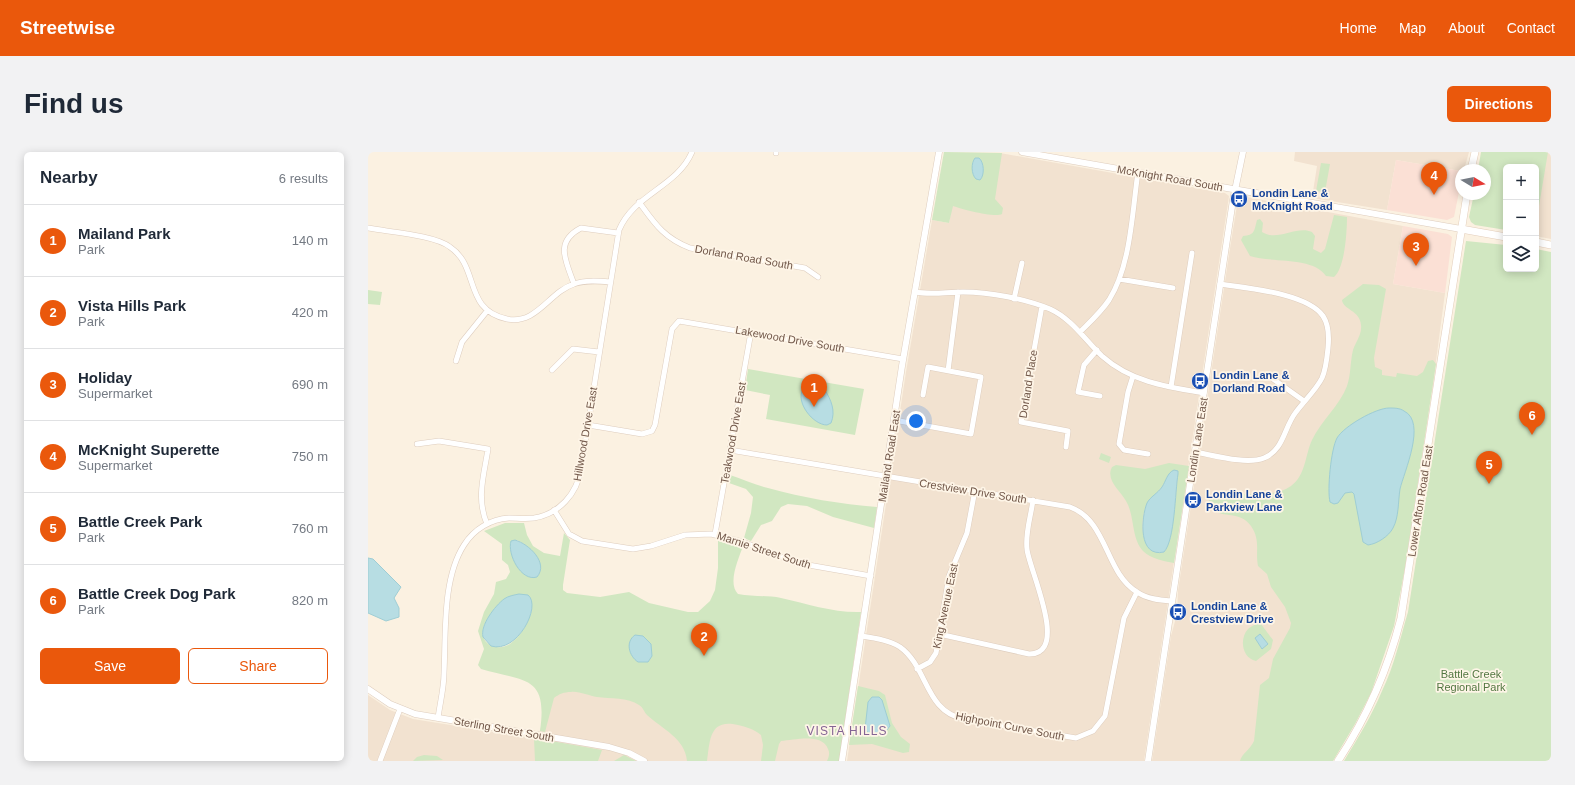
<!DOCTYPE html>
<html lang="en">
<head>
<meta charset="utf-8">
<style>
  body { margin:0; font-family:Arial,sans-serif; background:#f2f2f3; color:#1f2937 }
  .controls { position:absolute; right:12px; top:12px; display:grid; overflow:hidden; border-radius:6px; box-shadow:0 2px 10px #0003 }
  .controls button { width:36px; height:36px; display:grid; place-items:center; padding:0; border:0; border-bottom:1px solid #e0e1e3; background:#fff; color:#1f2937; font:20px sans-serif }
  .compass { position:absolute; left:1087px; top:12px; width:36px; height:36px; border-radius:50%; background:#fff; box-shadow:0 2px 10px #0003; rotate:100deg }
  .you { position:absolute; left:548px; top:269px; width:14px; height:14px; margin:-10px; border:3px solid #fff; border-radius:50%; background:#1a73e8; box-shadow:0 0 0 6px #1a73e833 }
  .badge { display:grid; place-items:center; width:26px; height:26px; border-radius:50%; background:#ea580c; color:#fff; font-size:13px; font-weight:700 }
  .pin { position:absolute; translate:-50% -33px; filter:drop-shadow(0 1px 2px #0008) }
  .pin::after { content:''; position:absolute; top:21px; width:14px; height:12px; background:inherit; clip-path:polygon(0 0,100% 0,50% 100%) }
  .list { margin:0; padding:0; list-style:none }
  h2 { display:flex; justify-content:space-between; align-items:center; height:52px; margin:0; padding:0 16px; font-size:17px }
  h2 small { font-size:13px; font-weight:400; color:#747a83 }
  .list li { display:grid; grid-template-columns:26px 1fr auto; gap:12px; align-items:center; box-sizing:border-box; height:72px; padding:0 16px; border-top:1px solid #e0e1e3 }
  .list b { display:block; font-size:15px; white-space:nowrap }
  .list p { margin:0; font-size:13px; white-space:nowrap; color:#747a83 }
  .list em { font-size:13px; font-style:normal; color:#747a83 }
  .actions { display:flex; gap:8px; padding:12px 16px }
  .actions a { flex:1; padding:9px 0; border:1px solid #ea580c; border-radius:6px; text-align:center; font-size:14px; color:#ea580c }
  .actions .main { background:#ea580c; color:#fff }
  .icon { flex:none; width:22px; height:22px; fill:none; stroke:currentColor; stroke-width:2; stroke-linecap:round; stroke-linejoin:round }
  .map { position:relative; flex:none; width:1183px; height:609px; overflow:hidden; border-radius:6px }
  header { display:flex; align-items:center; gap:24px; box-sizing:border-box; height:56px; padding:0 20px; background:#ea580c; color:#fff }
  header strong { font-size:19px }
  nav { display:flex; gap:22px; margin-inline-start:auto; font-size:14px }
  .intro { display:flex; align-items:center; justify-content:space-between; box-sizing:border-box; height:96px; padding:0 24px }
  h1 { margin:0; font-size:28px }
  .button { padding:10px 18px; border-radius:6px; background:#ea580c; color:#fff; font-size:14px; font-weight:700 }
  main { display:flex; gap:24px; padding:0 24px }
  aside { flex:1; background:#fff; border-radius:6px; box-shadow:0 2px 10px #0003 }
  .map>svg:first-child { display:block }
</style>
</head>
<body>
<header>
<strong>Streetwise</strong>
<nav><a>Home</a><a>Map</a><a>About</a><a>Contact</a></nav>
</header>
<div class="intro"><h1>Find us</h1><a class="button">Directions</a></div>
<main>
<aside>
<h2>Nearby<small>6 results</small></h2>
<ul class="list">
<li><span class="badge">1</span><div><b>Mailand Park</b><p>Park</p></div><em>140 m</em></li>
<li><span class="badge">2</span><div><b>Vista Hills Park</b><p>Park</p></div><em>420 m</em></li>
<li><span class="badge">3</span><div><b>Holiday</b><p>Supermarket</p></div><em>690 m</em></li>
<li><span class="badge">4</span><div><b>McKnight Superette</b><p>Supermarket</p></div><em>750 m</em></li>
<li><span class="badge">5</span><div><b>Battle Creek Park</b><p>Park</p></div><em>760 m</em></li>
<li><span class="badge">6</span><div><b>Battle Creek Dog Park</b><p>Park</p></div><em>820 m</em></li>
</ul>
<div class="actions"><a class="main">Save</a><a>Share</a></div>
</aside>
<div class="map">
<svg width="1183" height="609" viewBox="0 0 1183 609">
  <rect width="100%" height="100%" fill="#fbf1e1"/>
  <path fill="#f2e2d0" d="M927 0H1101L1096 18 1093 19 1028 8 1019 58 944 46 949 14 926 9Z
    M1179 0H1183V87L1168 84V61Z
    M632 1 857 41 861 44 776 609H479L538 220 564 68 581 71 584 54Z
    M873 44 1035 74 1025 132 1077 141 1064 239 904 609H784L803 484 809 462 810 439 863 90 870 47Z
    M180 532 475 579 471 609H0V543L22 558 45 567 171 587Z"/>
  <path fill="#fbe0d5" d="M1028 8 1093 19V30L1086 65 1079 68 1019 58Z
    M1035 74 1080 82 1084 85 1077 141 1025 132Z"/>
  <path fill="#d1e7c1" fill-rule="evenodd" d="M576 0 634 1 627 47 635 56 634 62C627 66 593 57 585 54L581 71 564 68Z
    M1113 0H1180L1168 72V15H1138V78L1107 73 1103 70 1101 65 1106 42H1117V18H1110Z
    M953 11 962 12 957 40 948 39Z
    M966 63 979 65C979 79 977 116 966 125L958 124C945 104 902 111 882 104L873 88 875 84C887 83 886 79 889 68L892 67 895 71 894 80C909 90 929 73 944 80L947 84 945 97 953 101 957 97Z
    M1098 89 1138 93V117H1168V97L1183 100V609H976C990 586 1004 563 1014 539 1026 514 1032 487 1040 460Z
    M995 132 1011 133 1018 137 1006 206 1007 215 1014 218V223L1028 225 1029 221 1049 224 1055 220 1060 209 1065 208 1068 212 1037 416 1026 474 1003 541 987 572 965 609H872C874 601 882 598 886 589L892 533 901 526 905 507 922 476 923 471 917 455 903 435 899 422 890 414C887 399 893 389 883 374 871 358 856 367 844 357 836 351 844 341 852 340 873 341 905 347 923 334 938 323 937 303 944 288 953 269 972 253 979 234 983 223 982 210 985 198 988 189 994 183 993 173 992 158 975 158 974 148Z
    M0 138 14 140 12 153 0 152Z
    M380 217 496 237 487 283 398 267 402 243 377 238Z
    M733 301 743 305 741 311 731 307Z
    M801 311 821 314 806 411C796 409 783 407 775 399 763 386 767 364 758 349 753 339 737 328 744 315L748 313 777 317ZM810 322 807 352 794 401C771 400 771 365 780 350 782 346 786 345 789 341 794 336 797 330 800 323Z
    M362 323C375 327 387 333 400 336 435 346 473 352 509 355L506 376 465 365 439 354 420 352 413 355 404 369 393 373 383 389 376 386 383 361 385 345 378 337 361 331Z
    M137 371H156L159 383 165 394 176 401 192 404 196 381 202 388 195 433V438L199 441 232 445 261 440 281 451 320 460H330L342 449 347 438 350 416V387L375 394C371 406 359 431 370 442 384 445 399 443 413 446 440 452 466 461 493 460L471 609H459C461 605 462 601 460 597 454 581 427 588 413 589L411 592 407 609H393L395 593 393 583C386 577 378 575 370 573 341 566 342 589 339 609H319C317 586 294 577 279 563 276 560 275 555 271 553 260 545 242 547 229 545 221 544 211 539 203 540 196 540 191 542 186 546L177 580 172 579C180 523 157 530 113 517L110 513 116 497 110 479 116 460 126 442 128 430 138 427 142 420 140 413 134 408V392L116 379ZM149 388C161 394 177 408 171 422L163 425 156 422ZM127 457H164C160 470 154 483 143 491 133 500 112 494 115 478 116 470 123 463 127 457Z
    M888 472H893L905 488 903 497 888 509C874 506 871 487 880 477 882 475 886 473 888 472Z
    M490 534 511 539 517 543 524 571 533 585 542 592 541 600 535 601 504 592 481 593Z
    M166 587H172L234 598 230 609H167Z
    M56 603 69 604 75 608 45 609 49 605Z
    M256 603 268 609H246Z"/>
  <path fill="#b7dde3" stroke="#9ecdd4" d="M607 6H611C616 10 617 23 612 28L608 27C603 22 603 11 607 6Z
    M446 235 457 238C463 248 468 259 463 271L459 273C445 273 427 250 435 237Z
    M1021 256C1026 256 1032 256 1036 259 1059 270 1036 320 1032 337 1030 350 1031 365 1025 376 1021 384 1009 392 1000 393L995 390 986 342 984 340 977 341 970 351 966 352 962 350C959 338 963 297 969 286 976 274 1008 256 1021 256Z
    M806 318 810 319V322C807 340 807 388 796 400 770 406 773 366 779 351 782 345 790 341 794 335 798 329 799 321 806 318Z
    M147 388C161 392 181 411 169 425 153 430 139 402 143 389Z
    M0 406 5 407 33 435 26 446 31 456V465L18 469 0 461Z
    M151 442 160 443C174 454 149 502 123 494L115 485C112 473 127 454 136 447 140 444 146 443 151 442Z
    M892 482 900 492 894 497 887 486Z
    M267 483 275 484 283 492 284 504 280 510H270C261 504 257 490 267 483Z
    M504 545H511L514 548 522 574 518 579 501 582 497 577 500 550Z"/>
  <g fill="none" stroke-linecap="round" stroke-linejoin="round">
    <defs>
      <path id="minor" d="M408 1V0
        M271 50C287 72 296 86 322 96L437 116 450 125
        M0 76C20 80 67 83 82 95 112 115 95 158 139 167 169 173 181 140 206 132 217 128 230 129 242 130
        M751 127 805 136
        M206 132C198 109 186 90 213 76L250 81
        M547 140C563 143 578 140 595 140 622 140 658 147 682 157 704 167 717 188 734 204 763 230 799 235 836 241
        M646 147 654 111
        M674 154 653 270 700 279 698 295
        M712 180C722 170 733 160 741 148 763 113 764 61 770 20
        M729 198 716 213 710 240 732 244
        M88 209 94 190 119 159
        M184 218 205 197 231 200
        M580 219 590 140
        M765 224 760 240 751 292 756 298 780 302
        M905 227 936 249
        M803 235 824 101
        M526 268 603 282 613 225 560 215 555 243
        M220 273 274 282 284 279 287 273 304 177 311 169 535 207
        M49 292 71 289 120 297C116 323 108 346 119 372
        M362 298 702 355C740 369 737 421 769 440 779 447 792 448 804 449
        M827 300C845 303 878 313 896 306 916 298 916 275 928 260 936 249 948 238 954 226 958 217 959 206 960 196 961 186 961 173 955 164 939 141 878 136 852 132
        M186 358 201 382 214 389 265 397 283 394 317 383 343 382 375 390 429 411 503 424
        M347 382 383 180
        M571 482 661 502C703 503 660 415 659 397 657 381 663 364 665 348
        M493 484C506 486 521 488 532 495 560 515 557 560 596 567L708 586 725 579 737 564 756 466 769 440
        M549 517 562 510 568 501 581 424 599 381 607 338
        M70 566C72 551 76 536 76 521 78 482 74 427 96 393 106 377 123 367 141 366 149 366 157 367 166 366 191 362 209 342 213 317L251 78C266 42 309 35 324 0
        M12 609 32 557"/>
      <path id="tertiary" d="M654 0 1093 77
        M0 537 22 552 47 562 241 595 261 601 276 609
        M474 609 534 214 571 0
        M780 609 865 48 875 0"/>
      <path id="secondary" d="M1103 18 1107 0
        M1093 77 1138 85
        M1168 90 1183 93
        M970 609C999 565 1020 517 1033 466L1099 42"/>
    </defs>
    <use href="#minor" stroke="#decdbe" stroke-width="6"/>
    <use href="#tertiary" stroke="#decdbe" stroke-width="7"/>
    <use href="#secondary" stroke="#e3cebc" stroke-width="8"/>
    <use href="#minor" stroke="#fff" stroke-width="5"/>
    <use href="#tertiary" stroke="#fff" stroke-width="6"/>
    <use href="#secondary" stroke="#fff" stroke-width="7"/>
  </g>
  <defs>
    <symbol id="bus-disc" viewBox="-11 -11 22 22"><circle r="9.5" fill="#1a4fb4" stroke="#fef5e7"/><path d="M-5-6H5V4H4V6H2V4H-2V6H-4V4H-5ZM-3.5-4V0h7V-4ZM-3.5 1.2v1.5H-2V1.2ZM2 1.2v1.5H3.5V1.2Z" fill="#fff"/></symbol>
  </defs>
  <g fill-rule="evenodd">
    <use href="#bus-disc" x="861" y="37" width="20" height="20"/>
    <use href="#bus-disc" x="822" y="219" width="20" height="20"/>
    <use href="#bus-disc" x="815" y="338" width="20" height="20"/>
    <use href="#bus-disc" x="800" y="450" width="20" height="20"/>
  </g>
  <g text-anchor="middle" stroke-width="3.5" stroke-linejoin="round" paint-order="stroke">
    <g font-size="11" fill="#715749" stroke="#fef5e7">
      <text transform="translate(802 26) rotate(10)" y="4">McKnight Road South</text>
      <text transform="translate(376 105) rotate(10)" y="4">Dorland Road South</text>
      <text transform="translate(422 187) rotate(10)" y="4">Lakewood Drive South</text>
      <text transform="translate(660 232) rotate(-81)" y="4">Dorland Place</text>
      <text transform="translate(365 281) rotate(-80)" y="4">Teakwood Drive East</text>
      <text transform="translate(217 282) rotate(-80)" y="4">Hillwood Drive East</text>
      <text transform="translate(829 288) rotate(-81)" y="4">Londin Lane East</text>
      <text transform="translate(521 304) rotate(-81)" y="4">Mailand Road East</text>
      <text transform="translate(605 339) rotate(9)" y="4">Crestview Drive South</text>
      <text transform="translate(1052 349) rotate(-81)" y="4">Lower Afton Road East</text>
      <text transform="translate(396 398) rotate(18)" y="4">Marnie Street South</text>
      <text transform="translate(577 454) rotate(-78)" y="4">King Avenue East</text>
      <text transform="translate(642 574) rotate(11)" y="4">Highpoint Curve South</text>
      <text transform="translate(136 577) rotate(10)" y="4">Sterling Street South</text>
    </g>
    <g font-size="11" font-weight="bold" fill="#164399" stroke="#fef5e7" text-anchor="start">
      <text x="884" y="45">Londin Lane &amp;<tspan x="884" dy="13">McKnight Road</tspan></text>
      <text x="845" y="227">Londin Lane &amp;<tspan x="845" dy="13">Dorland Road</tspan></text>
      <text x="838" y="346">Londin Lane &amp;<tspan x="838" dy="13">Parkview Lane</tspan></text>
      <text x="823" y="458">Londin Lane &amp;<tspan x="823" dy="13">Crestview Drive</tspan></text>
    </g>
    <g font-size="11" fill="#537742" stroke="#fef5e7">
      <text x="1103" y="526">Battle Creek<tspan x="1103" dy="13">Regional Park</tspan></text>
    </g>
    <g font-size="12" letter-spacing="1" fill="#846594" stroke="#fef5e7">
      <text x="479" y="583">VISTA HILLS</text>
    </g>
  </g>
</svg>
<div class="controls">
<button>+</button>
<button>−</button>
<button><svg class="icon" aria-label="layers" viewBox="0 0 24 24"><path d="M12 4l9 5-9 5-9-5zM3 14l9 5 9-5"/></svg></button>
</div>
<svg class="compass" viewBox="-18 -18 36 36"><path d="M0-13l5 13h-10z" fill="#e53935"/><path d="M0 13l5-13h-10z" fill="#747a83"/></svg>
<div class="you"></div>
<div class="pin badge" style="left:446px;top:255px">1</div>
<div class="pin badge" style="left:336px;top:504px">2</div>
<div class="pin badge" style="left:1048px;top:114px">3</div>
<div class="pin badge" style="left:1066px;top:43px">4</div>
<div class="pin badge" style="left:1121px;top:332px">5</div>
<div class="pin badge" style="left:1164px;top:283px">6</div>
</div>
</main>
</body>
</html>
